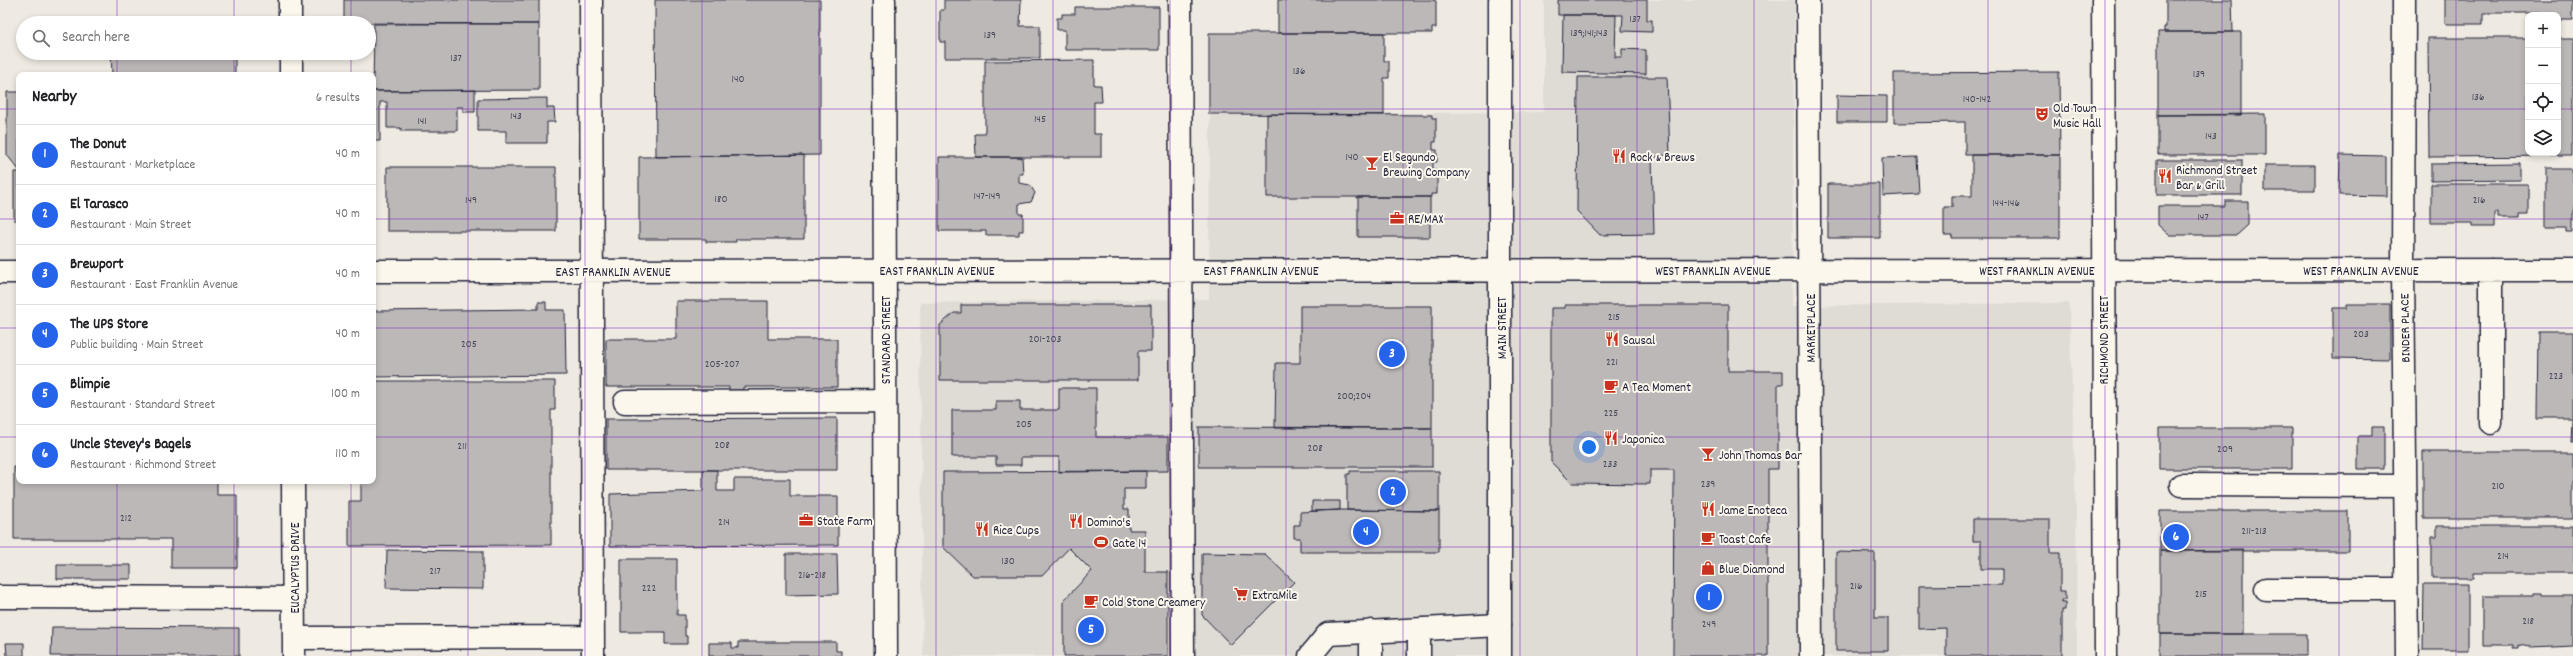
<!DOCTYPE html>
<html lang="en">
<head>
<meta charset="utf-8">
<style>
  body { margin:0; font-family:Dekko,sans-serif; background:#f2f2f2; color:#202124 }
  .controls { position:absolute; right:12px; top:12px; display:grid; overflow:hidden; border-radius:8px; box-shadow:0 2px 6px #0003 }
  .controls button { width:36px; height:36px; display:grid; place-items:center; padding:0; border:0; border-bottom:1px solid #e0e0e0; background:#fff; color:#202124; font:20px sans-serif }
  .you { position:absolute; left:1589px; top:447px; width:14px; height:14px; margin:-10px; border:3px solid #fff; border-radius:50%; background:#1a73e8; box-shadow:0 0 0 6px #1a73e833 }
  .badge { display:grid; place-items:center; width:26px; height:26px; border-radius:50%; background:#2563eb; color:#fff; font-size:13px; font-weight:700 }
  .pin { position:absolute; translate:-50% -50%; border:2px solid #fff; box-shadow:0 1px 4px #0006 }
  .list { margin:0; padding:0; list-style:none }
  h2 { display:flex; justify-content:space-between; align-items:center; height:52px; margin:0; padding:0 16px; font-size:17px }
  h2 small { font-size:13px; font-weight:400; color:#757577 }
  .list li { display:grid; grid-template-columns:26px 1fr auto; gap:12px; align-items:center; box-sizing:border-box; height:60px; padding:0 16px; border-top:1px solid #e0e0e0 }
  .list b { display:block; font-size:15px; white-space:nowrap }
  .list p { margin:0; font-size:13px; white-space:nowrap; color:#757577 }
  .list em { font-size:13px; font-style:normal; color:#757577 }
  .icon { flex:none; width:22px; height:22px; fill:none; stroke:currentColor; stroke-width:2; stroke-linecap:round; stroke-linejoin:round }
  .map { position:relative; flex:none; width:2573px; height:656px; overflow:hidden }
  .search { position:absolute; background:#fff; box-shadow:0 2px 6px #0003; left:16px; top:16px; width:360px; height:44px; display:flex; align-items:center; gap:10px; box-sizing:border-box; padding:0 14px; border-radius:22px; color:#757577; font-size:15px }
  .panel { position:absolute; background:#fff; box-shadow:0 2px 6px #0003; left:16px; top:72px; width:360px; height:412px; border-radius:8px }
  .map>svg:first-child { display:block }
</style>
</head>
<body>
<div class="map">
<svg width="2573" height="656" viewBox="0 0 2573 656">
  <rect width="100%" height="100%" fill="#eeeae2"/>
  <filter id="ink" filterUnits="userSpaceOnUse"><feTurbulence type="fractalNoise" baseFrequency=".025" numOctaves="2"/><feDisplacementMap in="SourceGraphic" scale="8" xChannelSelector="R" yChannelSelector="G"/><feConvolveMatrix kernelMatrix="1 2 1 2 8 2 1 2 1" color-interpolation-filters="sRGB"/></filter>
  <g filter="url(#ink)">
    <path fill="#dfdbd5" d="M1544 0H1794L1792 306 2069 303 2076 512 2077 656H923L920 303 1209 299 1210 115 1544 112Z"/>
    <path fill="#bcb8b8" stroke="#22223b" d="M344 0H539V24L344 23Z
      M655 0H820V155L656 157Z
      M944 0H1021L1020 26H1040V58H945V42H940V10H944Z
      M1278 0H1432L1436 1V28H1432V33H1278Z
      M1558 0H1647V20H1652V32L1622 31 1623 15H1558Z
      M2166 0H2232L2233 32H2164V27H2166Z
      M2445 0H2573V20H2558V15H2540V13H2483V24H2445Z
      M1075 7H1159V50H1065V30H1057V18H1062V14H1075Z
      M1563 15H1616L1615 57H1622V49L1646 50V74L1562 72Z
      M374 24H539V90L373 91Z
      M2158 32H2241V115H2158Z
      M1209 33H1384V61H1389V78H1384V115L1209 114Z
      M2428 38H2528V153H2558V38H2573V156L2429 157Z
      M111 53H235V75H112Z
      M1094 60V85H1101L1102 102H1094V134H1101V157H976L975 134H985V61Z
      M2059 72 2060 155H1965V122L1894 123V73Z
      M1578 77H1667L1670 154 1652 158 1654 234 1600 235 1577 211Z
      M475 90V112H463V107H457V131H401V128H387V102H380V141H373V91Z
      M7 92H19V170L7 155Z
      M1837 95 1887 96V122H1837Z
      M547 98V108H554L555 122H547V143H506V131H478V99Z
      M1267 114 1432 115V118H1436V142H1433V150H1437V162H1433V170H1437V194H1431V197H1267Z
      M2265 114V155H2158V115Z
      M804 155V239H736V242H706V239H639V157Z
      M1972 155H2060V238H1952V235H1944V207H1952V196H1972Z
      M2340 155 2386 156V196L2339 195Z
      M939 157H1022L1023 174H1019V183L1030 185 1035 193 1031 202 1019 204V214H1023V231H1019V235H986V231H939Z
      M1917 157 1919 194 1883 196 1882 158Z
      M2157 160H2242V195H2157Z
      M2520 163V180L2431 181V164Z
      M2265 165H2315V191H2265Z
      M387 167H556V231H387Z
      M2546 169H2573V232H2567V227H2546Z
      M14 172H19V220H14Z
      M1828 184H1880V238H1828Z
      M2431 184H2528V214H2520V218H2498V213H2494V227H2472V223H2431Z
      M1358 197H1430V237H1358Z
      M2225 201H2248V225L2237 235H2169L2158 225V206H2225Z
      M676 301H768V339H837V387H743V396H729V387H606V339H676Z
      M538 302H546V310H565L566 375 373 377V311L538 309Z
      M2347 304H2390V359L2333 358V308H2347Z
      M961 305H1151V351H1138V380H940V325L954 313H961Z
      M1565 305H1728V371H1783V384H1778V469H1768V656H1673L1674 470H1650V484L1572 483 1551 462V308H1565Z
      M1300 306H1432V428H1275L1276 363H1300Z
      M2539 332H2573V441H2571L2572 419H2538Z
      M373 381H555V410H551V545L349 546V501H361V481H373Z
      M1059 388H1096V437H1168V471L1059 472V457H1021V465H996V457H952V410H996V401H1020V410H1059Z
      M837 418V470H606V419Z
      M1199 427 1432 428V467H1199Z
      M2372 427H2384V469H2358V436H2372Z
      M2159 428H2292V469H2159Z
      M2423 452H2573V518H2423Z
      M14 467H19V481H217V495H237V568H171V539H14Z
      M703 470H717V491H734V479H790V496H838V545L610 546V494L703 491Z
      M1146 471V489H1124V509H1129V530H1145V572H1168V656H1064V600L1092 571 1069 548 1042 576H973L943 547V472Z
      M1350 471H1439V511L1347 510V474H1350Z
      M1312 501H1340V510L1312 511Z
      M1340 510 1439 511V552H1300V538H1294V525H1300V512Z
      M2160 511H2348V551H2160Z
      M1973 519H2050V553H2060V591H2065V600H2061V603H2065V610H2062V656H1946V628L1919 629V586L2002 585V569H1981V541H1973Z
      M2437 526H2573V573H2474V578H2432V537H2437Z
      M387 550 483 551V589L386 588Z
      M2243 550V634H2160V551Z
      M1836 552 1875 553V618H1888V651H1836Z
      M1202 553 1265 554 1294 582 1231 645 1202 615Z
      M786 554H837L838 594 786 595Z
      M621 559H677V615H685V636H687V644H665V632H621Z
      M57 565H131V579H57Z
      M2424 584H2468V650H2423Z
      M2534 594H2542V596H2573V645L2531 647 2519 645V648H2513V645H2483V596H2534Z
      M52 627 239 628V656H51Z
      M2160 634H2307V656H2160Z
      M738 642H836V651H841V656H709V643H732V648H738Z
      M6 643H24V656H7Z"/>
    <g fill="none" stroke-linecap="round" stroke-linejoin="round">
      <defs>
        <path id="minor" d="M290 0V23
          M591 0 593 656
          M884 0 886 656
          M1180 0 1183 656
          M1808 0 1811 656
          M2103 0 2106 656
          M2404 0 2403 270 2407 656
          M291 53V75
          M2491 270V423
          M373 271 2573 270
          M0 272H19
          M625 402 885 401
          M293 481 294 656
          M2181 485 2405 486
          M2266 589H2406
          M0 597 294 598
          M294 638 593 637
          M1310 656 1328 634 1500 625
          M1371 656V631
          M1419 656V630"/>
        <path id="major" d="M1500 0V656"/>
      </defs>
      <use href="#minor" stroke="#22223b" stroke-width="25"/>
      <use href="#major" stroke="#22223b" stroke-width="25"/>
      <use href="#minor" stroke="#fbf7ec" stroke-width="22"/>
      <use href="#major" stroke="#fbf7ec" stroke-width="22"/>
    </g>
  </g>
  <path fill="none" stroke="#7b2cbf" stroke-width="1" stroke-opacity="0.55" d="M117 0V23M234 0V23M351 0V23M468 0V656M585 0V656M702 0V656M819 0V656M936 0V656M1053 0V656M1170 0V656M1286 0V656M1403 0V656M1520 0V656M1637 0V656M1754 0V656M1871 0V656M1988 0V656M2105 0V656M2222 0V656M2339 0V656M2456 0V656M117 53V75M234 53V75M351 53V75M0 109H19M373 109H2528M2558 109H2573M0 219H19M373 219H2573M0 328H19M373 328H2573M0 437H19M373 437H2573M117 481V656M234 481V656M351 481V656M0 547H2573"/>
  <defs>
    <symbol id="theatre-bare" viewBox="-9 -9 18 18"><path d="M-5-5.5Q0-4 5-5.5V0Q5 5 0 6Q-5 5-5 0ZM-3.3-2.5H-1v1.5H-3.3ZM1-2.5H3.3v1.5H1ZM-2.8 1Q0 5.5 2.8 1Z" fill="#c8321e" stroke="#fbf7ec" stroke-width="2.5" paint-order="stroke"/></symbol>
    <symbol id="restaurant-bare" viewBox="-9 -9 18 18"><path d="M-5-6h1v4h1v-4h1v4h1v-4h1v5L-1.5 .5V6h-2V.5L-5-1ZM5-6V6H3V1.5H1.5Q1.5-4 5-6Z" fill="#c8321e" stroke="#fbf7ec" stroke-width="2.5" paint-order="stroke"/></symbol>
    <symbol id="bar-bare" viewBox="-9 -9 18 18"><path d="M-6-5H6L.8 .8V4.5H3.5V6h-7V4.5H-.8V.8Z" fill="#c8321e" stroke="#fbf7ec" stroke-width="2.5" paint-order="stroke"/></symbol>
    <symbol id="office-bare" viewBox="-9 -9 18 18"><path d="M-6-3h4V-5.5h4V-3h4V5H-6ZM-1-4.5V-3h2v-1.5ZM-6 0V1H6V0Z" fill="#c8321e" stroke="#fbf7ec" stroke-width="2.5" paint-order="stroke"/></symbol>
    <symbol id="cafe-bare" viewBox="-9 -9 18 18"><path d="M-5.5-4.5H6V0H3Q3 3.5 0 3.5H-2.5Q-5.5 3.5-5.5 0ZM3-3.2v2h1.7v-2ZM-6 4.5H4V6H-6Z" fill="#c8321e" stroke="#fbf7ec" stroke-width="2.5" paint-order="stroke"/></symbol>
    <symbol id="stadium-bare" viewBox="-9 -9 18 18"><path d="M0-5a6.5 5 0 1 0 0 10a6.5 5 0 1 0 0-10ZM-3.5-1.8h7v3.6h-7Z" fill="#c8321e" stroke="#fbf7ec" stroke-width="2.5" paint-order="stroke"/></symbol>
    <symbol id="shop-bare" viewBox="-9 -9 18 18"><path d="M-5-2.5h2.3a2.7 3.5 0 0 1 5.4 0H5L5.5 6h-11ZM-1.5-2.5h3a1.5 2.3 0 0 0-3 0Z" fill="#c8321e" stroke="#fbf7ec" stroke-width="2.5" paint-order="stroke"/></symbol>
    <symbol id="supermarket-bare" viewBox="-9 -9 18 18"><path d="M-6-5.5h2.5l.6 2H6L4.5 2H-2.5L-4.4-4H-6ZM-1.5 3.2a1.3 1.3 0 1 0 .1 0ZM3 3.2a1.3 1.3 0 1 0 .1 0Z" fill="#c8321e" stroke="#fbf7ec" stroke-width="2.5" paint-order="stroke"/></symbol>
  </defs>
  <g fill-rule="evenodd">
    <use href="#theatre-bare" x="2032" y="104" width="20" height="20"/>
    <use href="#restaurant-bare" x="1609" y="146" width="20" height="20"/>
    <use href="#bar-bare" x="1362" y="153" width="20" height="20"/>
    <use href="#restaurant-bare" x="2155" y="166" width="20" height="20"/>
    <use href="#office-bare" x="1387" y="208" width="20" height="20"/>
    <use href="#restaurant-bare" x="1602" y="329" width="20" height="20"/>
    <use href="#cafe-bare" x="1601" y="376" width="20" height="20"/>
    <use href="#restaurant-bare" x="1601" y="428" width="20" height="20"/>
    <use href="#bar-bare" x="1698" y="444" width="20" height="20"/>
    <use href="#restaurant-bare" x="1698" y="499" width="20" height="20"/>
    <use href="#office-bare" x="796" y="510" width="20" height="20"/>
    <use href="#restaurant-bare" x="1066" y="511" width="20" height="20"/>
    <use href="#restaurant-bare" x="972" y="519" width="20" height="20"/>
    <use href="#cafe-bare" x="1698" y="528" width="20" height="20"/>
    <use href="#stadium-bare" x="1091" y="532" width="20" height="20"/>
    <use href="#shop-bare" x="1698" y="558" width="20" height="20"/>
    <use href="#supermarket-bare" x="1231" y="584" width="20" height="20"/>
    <use href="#cafe-bare" x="1081" y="591" width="20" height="20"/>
  </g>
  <g text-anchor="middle" stroke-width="4" stroke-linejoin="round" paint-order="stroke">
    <g font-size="11" fill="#48485a">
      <text x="1635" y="22">137</text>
      <text x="1589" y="36">139;141;143</text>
      <text x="990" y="38">139</text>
      <text x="456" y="61">137</text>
      <text x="1299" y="74">136</text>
      <text x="2199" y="77">139</text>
      <text x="738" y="82">140</text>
      <text x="2478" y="100">136</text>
      <text x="1977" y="102">140-142</text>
      <text x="516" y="119">143</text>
      <text x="1040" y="122">145</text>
      <text x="422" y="124">141</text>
      <text x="2211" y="139">143</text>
      <text x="1352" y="160">140</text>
      <text x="987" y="199">147-149</text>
      <text x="721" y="202">180</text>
      <text x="471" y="203">149</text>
      <text x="2479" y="203">216</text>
      <text x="2006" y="206">144-146</text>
      <text x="2203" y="220">147</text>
      <text x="1614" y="320">215</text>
      <text x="2361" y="337">203</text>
      <text x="1045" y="342">201-203</text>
      <text x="469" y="347">205</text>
      <text x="1612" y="365">221</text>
      <text x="722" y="367">205-207</text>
      <text x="2556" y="379">223</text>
      <text x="1354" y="399">200;204</text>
      <text x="1611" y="416">225</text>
      <text x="1024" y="427">205</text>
      <text x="722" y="448">208</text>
      <text x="462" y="449">211</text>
      <text x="1315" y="451">208</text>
      <text x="2225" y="452">209</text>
      <text x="1610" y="467">233</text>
      <text x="1708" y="487">239</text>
      <text x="2498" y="489">210</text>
      <text x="126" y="521">212</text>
      <text x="724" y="525">214</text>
      <text x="2254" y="534">211-213</text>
      <text x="2503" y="559">214</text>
      <text x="1008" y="564">130</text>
      <text x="435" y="574">217</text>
      <text x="812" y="578">216-218</text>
      <text x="1856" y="589">216</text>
      <text x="649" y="591">222</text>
      <text x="2201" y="597">215</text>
      <text x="2528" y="624">218</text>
      <text x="1709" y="627">249</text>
    </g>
    <g font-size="13" fill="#22223b" stroke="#fbf7ec" text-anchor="start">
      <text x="2053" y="112">Old Town<tspan x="2053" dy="15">Music Hall</tspan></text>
      <text x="1383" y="161">El Segundo<tspan x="1383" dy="15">Brewing Company</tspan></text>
      <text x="1630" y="161">Rock &amp; Brews</text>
      <text x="2176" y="174">Richmond Street<tspan x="2176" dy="15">Bar &amp; Grill</tspan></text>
      <text x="1408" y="223">RE/MAX</text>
      <text x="1623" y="344">Sausal</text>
      <text x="1622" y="391">A Tea Moment</text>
      <text x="1622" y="443">Japonica</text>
      <text x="1719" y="459">John Thomas Bar</text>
      <text x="1719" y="514">Jame Enoteca</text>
      <text x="817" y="525">State Farm</text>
      <text x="1087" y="526">Domino's</text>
      <text x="993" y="534">Rice Cups</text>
      <text x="1719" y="543">Toast Cafe</text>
      <text x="1112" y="547">Gate 14</text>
      <text x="1719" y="573">Blue Diamond</text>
      <text x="1252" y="599">ExtraMile</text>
      <text x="1102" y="606">Cold Stone Creamery</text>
    </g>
    <g font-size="13" fill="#22223b" stroke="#fbf7ec">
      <text x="937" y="275">EAST FRANKLIN AVENUE</text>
      <text x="1261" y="275">EAST FRANKLIN AVENUE</text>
      <text x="1713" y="275">WEST FRANKLIN AVENUE</text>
      <text x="2037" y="275">WEST FRANKLIN AVENUE</text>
      <text x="2361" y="275">WEST FRANKLIN AVENUE</text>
      <text x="613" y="276">EAST FRANKLIN AVENUE</text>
      <text transform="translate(1501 328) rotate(-90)" y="5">MAIN STREET</text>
      <text transform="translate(1810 328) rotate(-90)" y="5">MARKETPLACE</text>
      <text transform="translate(2404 328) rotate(-91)" y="5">BINDER PLACE</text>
      <text transform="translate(885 340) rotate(-90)" y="5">STANDARD STREET</text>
      <text transform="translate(2103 340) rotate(-90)" y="5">RICHMOND STREET</text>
      <text transform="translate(294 568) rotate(-90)" y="5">EUCALYPTUS DRIVE</text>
    </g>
  </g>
</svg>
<div class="controls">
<button>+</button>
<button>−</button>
<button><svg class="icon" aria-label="locate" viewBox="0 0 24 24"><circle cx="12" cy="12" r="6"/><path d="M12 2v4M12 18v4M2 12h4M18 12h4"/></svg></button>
<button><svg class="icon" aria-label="layers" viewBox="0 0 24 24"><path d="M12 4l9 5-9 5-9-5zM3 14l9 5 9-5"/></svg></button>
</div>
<div class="you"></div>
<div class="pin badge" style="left:1709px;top:597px">1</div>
<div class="pin badge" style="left:1393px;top:492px">2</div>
<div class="pin badge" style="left:1392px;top:354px">3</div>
<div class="pin badge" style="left:1366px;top:532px">4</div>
<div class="pin badge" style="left:1091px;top:630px">5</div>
<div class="pin badge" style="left:2176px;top:537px">6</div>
<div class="search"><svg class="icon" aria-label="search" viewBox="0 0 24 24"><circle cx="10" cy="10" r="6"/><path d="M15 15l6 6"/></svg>Search here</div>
<section class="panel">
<h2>Nearby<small>6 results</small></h2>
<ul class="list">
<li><span class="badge">1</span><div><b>The Donut</b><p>Restaurant · Marketplace</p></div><em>40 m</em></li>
<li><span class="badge">2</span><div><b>El Tarasco</b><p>Restaurant · Main Street</p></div><em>40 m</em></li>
<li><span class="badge">3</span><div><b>Brewport</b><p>Restaurant · East Franklin Avenue</p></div><em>40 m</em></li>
<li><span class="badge">4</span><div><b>The UPS Store</b><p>Public building · Main Street</p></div><em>40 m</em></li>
<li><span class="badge">5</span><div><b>Blimpie</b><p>Restaurant · Standard Street</p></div><em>100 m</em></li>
<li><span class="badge">6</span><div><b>Uncle Stevey's Bagels</b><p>Restaurant · Richmond Street</p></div><em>110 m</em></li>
</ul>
</section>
</div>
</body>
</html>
